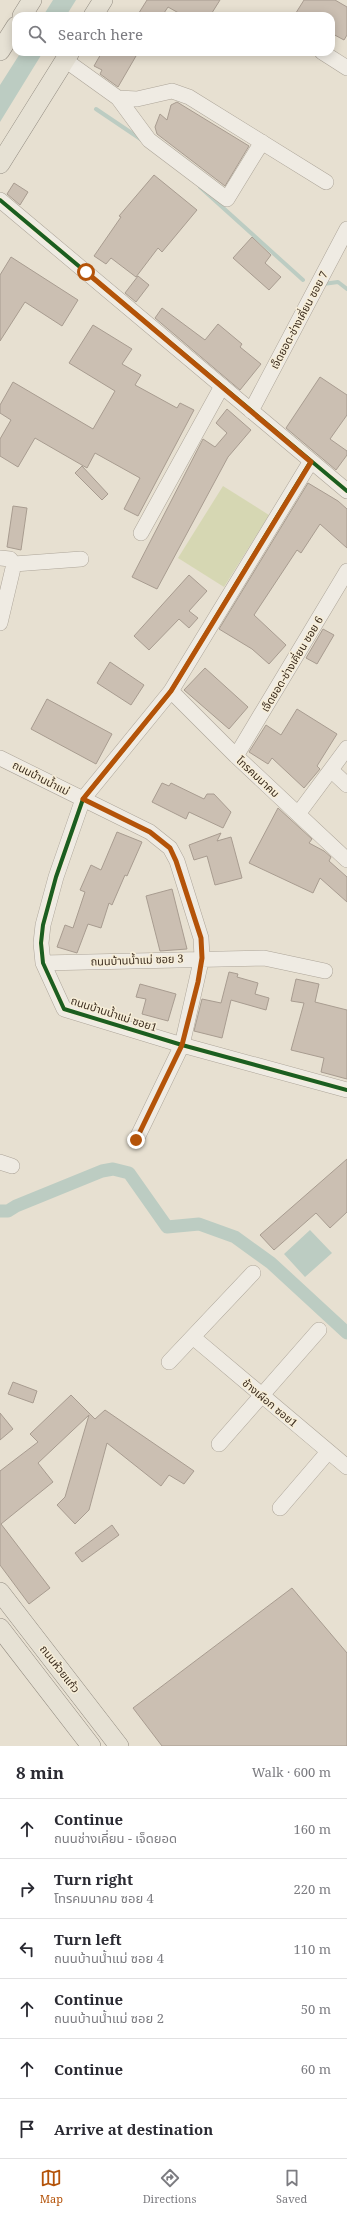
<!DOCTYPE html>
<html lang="en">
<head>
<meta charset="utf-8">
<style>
  body { margin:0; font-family:"Noto Serif","Noto Sans Thai",serif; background:#f7f7f7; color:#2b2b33 }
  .stop { position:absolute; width:12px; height:12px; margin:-9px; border:3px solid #b45309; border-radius:50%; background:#fff }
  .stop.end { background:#b45309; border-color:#fff; box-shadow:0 1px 4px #0008 }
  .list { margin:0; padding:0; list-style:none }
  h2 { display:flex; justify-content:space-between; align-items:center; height:52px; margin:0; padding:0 16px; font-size:17px }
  h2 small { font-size:13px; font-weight:400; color:#7c7c81 }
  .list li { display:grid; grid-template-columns:26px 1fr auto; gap:12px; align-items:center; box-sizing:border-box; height:60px; padding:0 16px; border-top:1px solid #e1e1e2 }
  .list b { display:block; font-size:15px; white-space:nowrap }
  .list p { margin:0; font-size:13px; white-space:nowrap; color:#7c7c81 }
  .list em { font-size:13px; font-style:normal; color:#7c7c81 }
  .icon { flex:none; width:22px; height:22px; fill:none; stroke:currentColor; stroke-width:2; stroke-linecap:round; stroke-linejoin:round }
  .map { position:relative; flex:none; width:347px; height:1746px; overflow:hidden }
  .search { position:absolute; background:#fff; box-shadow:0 2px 10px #0003; left:12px; right:12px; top:12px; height:44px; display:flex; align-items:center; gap:10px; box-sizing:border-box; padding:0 14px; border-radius:12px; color:#7c7c81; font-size:15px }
  .sheet { height:412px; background:#fff }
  nav { display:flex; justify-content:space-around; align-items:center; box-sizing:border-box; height:56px; border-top:1px solid #e1e1e2; background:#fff; font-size:11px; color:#7c7c81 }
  nav a { display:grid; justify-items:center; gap:2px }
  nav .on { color:#b45309 }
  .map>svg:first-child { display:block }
</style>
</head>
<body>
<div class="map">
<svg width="347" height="1746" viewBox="0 0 347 1746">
  <rect width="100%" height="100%" fill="#e7e0d1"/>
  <path fill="#d6d7b3" d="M223 486 269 515 224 587 178 558Z"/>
  <path fill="#bcccc2" d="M53 0H76L66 16H43Z
    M21 52H43L0 122V85Z
    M310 1230 332 1253 305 1277 284 1254Z"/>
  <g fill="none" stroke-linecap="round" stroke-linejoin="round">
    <path stroke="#bcccc2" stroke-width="4" d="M96 109 142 140
      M200 187 303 280
      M323 284 338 282 347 289"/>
    <path stroke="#bcccc2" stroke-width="13" d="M0 1211H8L16 1206 102 1171 113 1169 129 1173 167 1227 199 1224 235 1237 271 1263 347 1333"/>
  </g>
  <path fill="#cbbfb2" stroke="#a89c90" d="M147 0H220L210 16H184L168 7 162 16H137Z
    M304 0H335L347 7V35L344 40 331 33V16H294Z
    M102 52H129L136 56 118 87 100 74 102 70 94 66Z
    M177 102 249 146 225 186 157 134 155 127 160 114 167 120 171 105Z
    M154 175 197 210 162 252 158 248 136 277 111 258 106 264 94 256 121 217 119 216Z
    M14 183 28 192 20 205 7 194Z
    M252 237 271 255 265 263 281 277 269 290 233 258Z
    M11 257 78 300 62 326 25 302 0 341V275Z
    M138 276 149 285 136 302 125 293Z
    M162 308 205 340 218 324 242 344 240 347 261 364 240 390 155 318Z
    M93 325 132 349 122 364 141 375 135 385 177 408 180 403 194 410 138 516 124 509 140 478 95 453 87 468 35 438 18 467 0 456V439L11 420 0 413V405L13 382 93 429 115 391 69 363Z
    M320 377 347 395V415L330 439 347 451V455L336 470 286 428Z
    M227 409 251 430 228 457 157 589 132 577 203 439 215 447 227 433 216 423Z
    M82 466 108 494 102 500 75 473Z
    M308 483 338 501 347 509V548L320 524 301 553 297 550 254 615 286 645 269 664 252 649 219 629Z
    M13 506 27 508 21 550 7 547Z
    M189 575 207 591 189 611 198 618 189 628 179 619 149 650 134 636Z
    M323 629 334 635 317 664 306 658Z
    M110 662 144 685 131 705 97 683Z
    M205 668 248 707 229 729 184 690Z
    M47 699 112 734 96 764 31 729Z
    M297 709 337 734 317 766 320 769 304 788 272 758 268 764 249 752 266 725 281 735Z
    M162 783 169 786 171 783 204 799 207 794H214L231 812 223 828 189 812 186 819 152 802Z
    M278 808 312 839 309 843 324 851 331 857 329 861 347 877V902L320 878 313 893 249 863Z
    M117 832 142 842 127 876 125 875 112 905 109 903 101 928 88 924 77 953 57 947 65 925 73 928 85 892 80 890 91 865 101 870Z
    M221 833 217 841 231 837 242 878 215 885 207 856 194 860 189 845Z
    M172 889 187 949 160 951 146 896Z
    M229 972 238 974 237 977 258 983 255 994 269 998 266 1010 231 1000 222 1038 194 1031 202 999 221 1003Z
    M296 979 319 984 315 1002 347 1010V1079L321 1072 324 1058 291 1050 304 1003 291 1001Z
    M140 984 176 994 168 1021 142 1014 146 999 136 997Z
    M347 1159V1212L330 1228 316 1213 274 1250 260 1235Z
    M13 1382 37 1391 33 1403 8 1394Z
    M71 1395 95 1419 105 1410 194 1471 184 1484 169 1475 161 1486 107 1443 89 1510 75 1524 57 1505 65 1497 89 1415 38 1463 53 1482 1 1524 50 1588 29 1604 0 1565V1471L38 1442 30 1434Z
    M0 1413 13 1429 0 1440Z
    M112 1525 119 1535 82 1562 75 1553Z
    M292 1588 347 1653V1746H162L133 1708Z"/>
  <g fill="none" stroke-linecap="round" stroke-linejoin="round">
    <defs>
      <path id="minor" d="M322 52 347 68
        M65 60 118 98 137 99 172 91 189 97 326 182
        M118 98 149 140 227 199 262 142
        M0 200 347 491
        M251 411 347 229
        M311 461 171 691 83 799 56 877 43 925 41 943 43 963 64 1009 182 1045 347 1090
        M141 533 222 386
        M0 558 10 559 14 564 0 623
        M14 564 81 559
        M171 691 236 756 347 860
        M236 756 347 571
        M0 758 150 832 170 848 177 861 201 938 202 957 182 1045 136 1140
        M331 770 347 785
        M298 814 347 748
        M43 963 264 958 325 971
        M0 1162 12 1166
        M194 1338 347 1467
        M169 1362 253 1273
        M219 1444 319 1330
        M280 1508 328 1452"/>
      <path id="major" d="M22 16 32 0
        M93 16 103 0
        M0 51 16 26
        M0 164 70 52
        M0 1592 119 1746
        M0 1628 91 1746"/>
    </defs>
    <use href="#minor" stroke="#ada599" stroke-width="16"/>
    <use href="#major" stroke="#928b80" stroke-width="20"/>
    <use href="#minor" stroke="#efebe3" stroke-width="15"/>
    <use href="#major" stroke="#e6e1d4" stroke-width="19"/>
    <defs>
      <path id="cycleway" d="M0 200 347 491
        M311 461 171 691 83 799 56 877 43 925 41 943 43 963 64 1009 182 1045 347 1090"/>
    </defs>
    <use href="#cycleway" stroke="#f7eed8" stroke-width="6"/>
    <use href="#cycleway" stroke="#1b5e20" stroke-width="4"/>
  </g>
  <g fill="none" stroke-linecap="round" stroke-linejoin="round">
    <path stroke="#b45309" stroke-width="5" d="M86 272 311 462 171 691 83 799 150 832 170 848 176 861 201 938 202 958 198 982 182 1045 136 1140"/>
  </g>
  <g text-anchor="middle" stroke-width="3" stroke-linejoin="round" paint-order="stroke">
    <g font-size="11" fill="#3d2e20" stroke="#f7eed8">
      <text transform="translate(299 320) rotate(-62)" y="4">เจ็ดยอด-ช่างเคี่ยน ซอย 7</text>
      <text transform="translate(292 664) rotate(-59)" y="4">เจ็ดยอด-ช่างเคี่ยน ซอย 6</text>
      <text transform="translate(258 777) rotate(43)" y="4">โทรคมนาคม</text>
      <text transform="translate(41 778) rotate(27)" y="4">ถนนบ้านน้ำแม่</text>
      <text transform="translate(137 960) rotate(-2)" y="4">ถนนบ้านน้ำแม่ ซอย 3</text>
      <text transform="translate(114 1014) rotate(18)" y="4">ถนนบ้านน้ำแม่ ซอย1</text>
      <text transform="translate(270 1403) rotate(40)" y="4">ช้างเผือก ซอย1</text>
      <text transform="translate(60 1669) rotate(52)" y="4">ถนนห้วยแก้ว</text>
    </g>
  </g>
</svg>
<div class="stop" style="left:86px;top:272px"></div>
<div class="stop end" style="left:136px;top:1140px"></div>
<div class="search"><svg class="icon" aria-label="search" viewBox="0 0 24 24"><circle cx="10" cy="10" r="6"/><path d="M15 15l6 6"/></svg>Search here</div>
</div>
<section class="sheet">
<h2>8 min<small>Walk · 600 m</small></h2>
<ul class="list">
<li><svg class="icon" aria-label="ahead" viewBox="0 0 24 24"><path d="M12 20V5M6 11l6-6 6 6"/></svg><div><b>Continue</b><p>ถนนช่างเคี่ยน - เจ็ดยอด</p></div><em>160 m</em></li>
<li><svg class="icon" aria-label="right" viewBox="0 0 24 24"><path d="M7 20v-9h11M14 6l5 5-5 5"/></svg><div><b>Turn right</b><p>โทรคมนาคม ซอย 4</p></div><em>220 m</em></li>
<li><svg class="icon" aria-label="left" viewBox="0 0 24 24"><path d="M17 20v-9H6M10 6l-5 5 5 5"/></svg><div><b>Turn left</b><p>ถนนบ้านน้ำแม่ ซอย 4</p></div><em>110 m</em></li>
<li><svg class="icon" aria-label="ahead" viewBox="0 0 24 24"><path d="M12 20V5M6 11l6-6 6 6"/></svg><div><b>Continue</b><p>ถนนบ้านน้ำแม่ ซอย 2</p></div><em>50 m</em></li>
<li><svg class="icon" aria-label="ahead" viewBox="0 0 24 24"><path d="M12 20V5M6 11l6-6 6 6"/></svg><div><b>Continue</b></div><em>60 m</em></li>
<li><svg class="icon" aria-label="arrive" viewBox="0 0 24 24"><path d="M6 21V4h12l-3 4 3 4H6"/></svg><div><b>Arrive at destination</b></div></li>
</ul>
</section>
<nav>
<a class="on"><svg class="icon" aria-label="map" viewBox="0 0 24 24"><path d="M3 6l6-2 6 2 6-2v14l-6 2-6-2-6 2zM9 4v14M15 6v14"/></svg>Map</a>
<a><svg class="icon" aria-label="directions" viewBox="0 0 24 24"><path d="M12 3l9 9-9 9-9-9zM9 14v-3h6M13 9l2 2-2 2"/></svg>Directions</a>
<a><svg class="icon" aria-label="saved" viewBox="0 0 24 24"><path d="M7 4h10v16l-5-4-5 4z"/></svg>Saved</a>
</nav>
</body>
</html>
